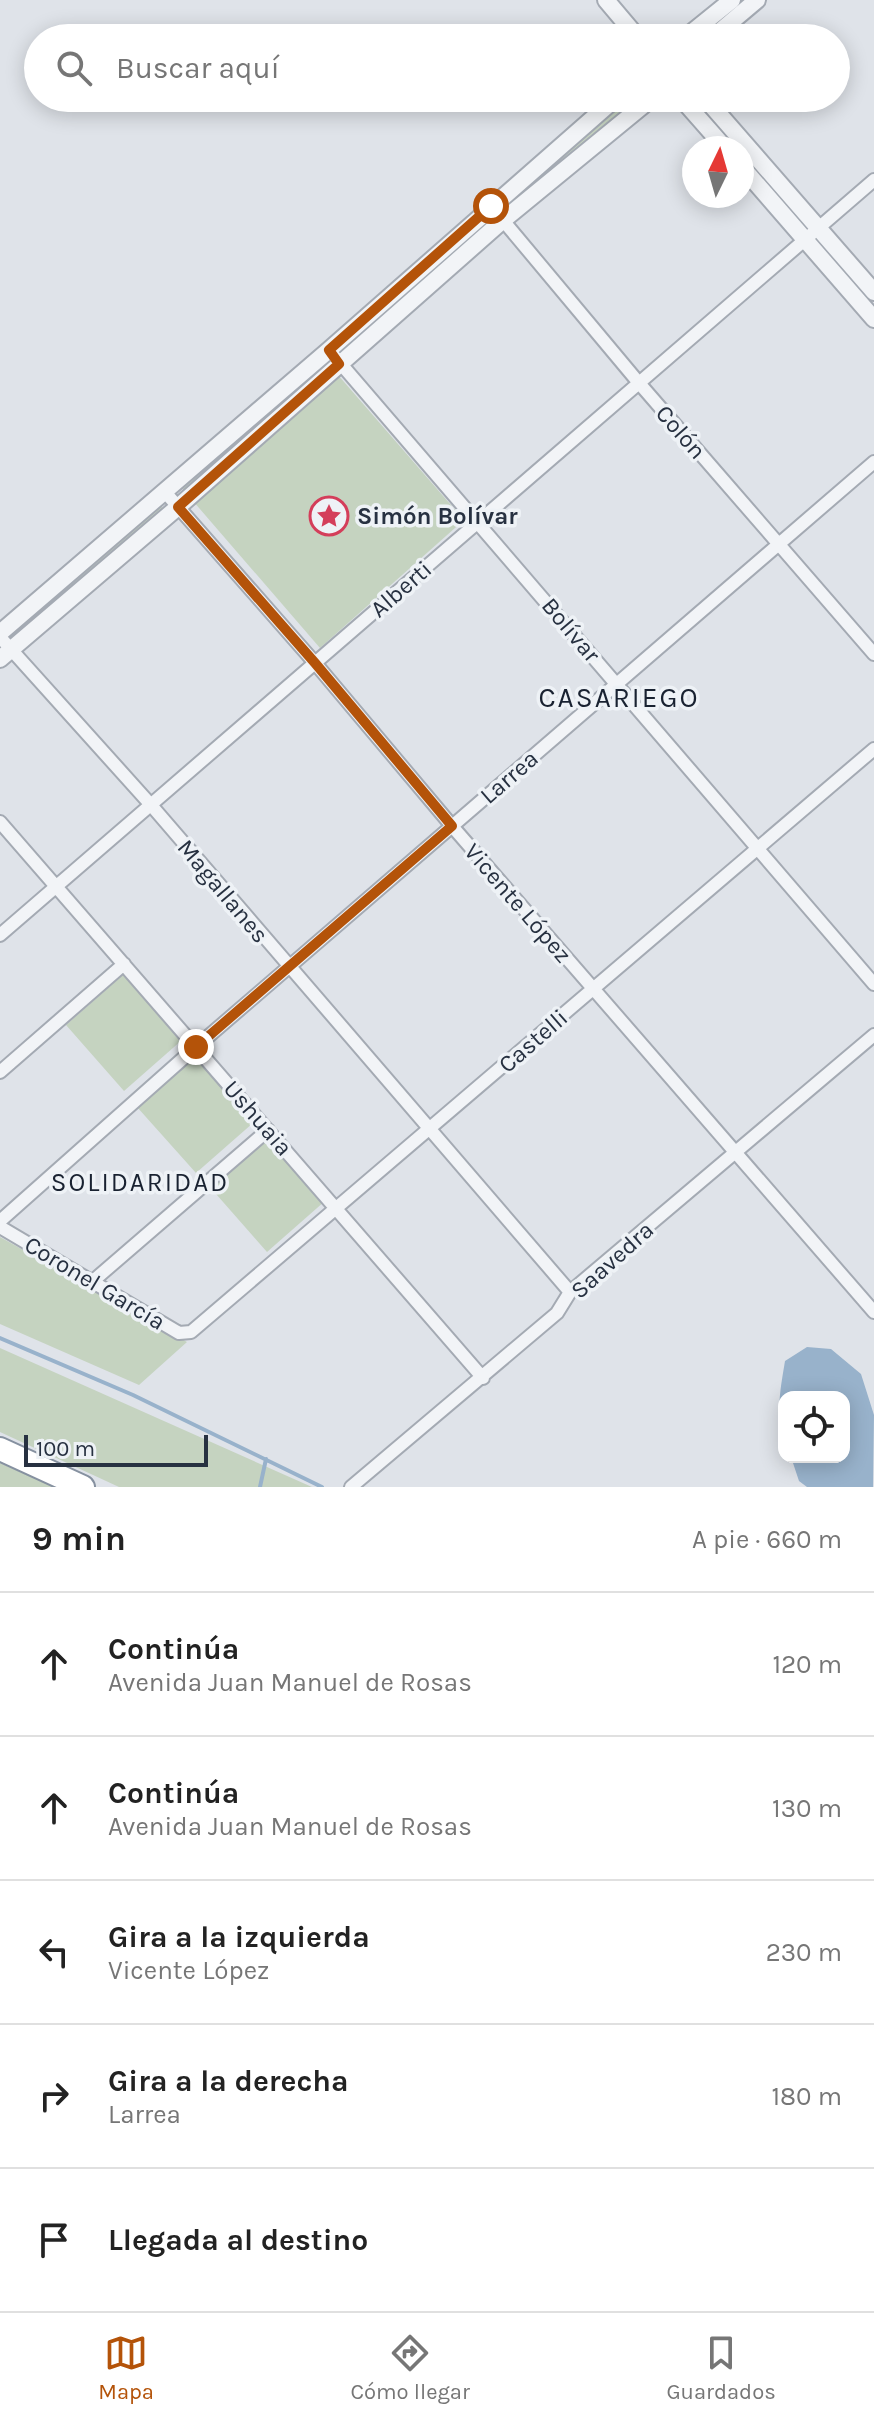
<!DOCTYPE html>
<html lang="es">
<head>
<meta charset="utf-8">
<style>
  body { margin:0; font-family:Karla,sans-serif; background:#f2f2f2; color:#222 }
  .controls { position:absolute; right:24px; bottom:24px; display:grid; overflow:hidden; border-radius:16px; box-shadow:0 4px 20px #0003 }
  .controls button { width:72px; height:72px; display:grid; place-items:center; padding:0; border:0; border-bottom:2px solid #e0e0e0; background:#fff; color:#222; font:40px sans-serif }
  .compass { position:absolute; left:682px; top:136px; width:72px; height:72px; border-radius:50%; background:#fff; box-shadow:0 4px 20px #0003; rotate:5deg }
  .scale { position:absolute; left:24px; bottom:20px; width:184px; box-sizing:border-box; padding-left:8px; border:4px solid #273141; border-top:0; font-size:22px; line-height:28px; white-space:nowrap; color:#273141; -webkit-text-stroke:6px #eef2f6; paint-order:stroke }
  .stop { position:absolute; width:24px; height:24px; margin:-18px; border:6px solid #b45309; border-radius:50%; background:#fff }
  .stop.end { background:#b45309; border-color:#fff; box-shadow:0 2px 8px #0008 }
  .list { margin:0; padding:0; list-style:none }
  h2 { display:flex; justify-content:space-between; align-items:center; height:104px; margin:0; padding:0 32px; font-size:34px }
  h2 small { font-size:26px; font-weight:400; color:#767676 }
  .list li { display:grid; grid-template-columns:52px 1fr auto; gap:24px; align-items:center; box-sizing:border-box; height:144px; padding:0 32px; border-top:2px solid #e0e0e0 }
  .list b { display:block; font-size:30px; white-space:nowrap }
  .list p { margin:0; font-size:26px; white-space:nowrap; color:#767676 }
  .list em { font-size:26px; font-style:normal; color:#767676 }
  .icon { flex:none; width:44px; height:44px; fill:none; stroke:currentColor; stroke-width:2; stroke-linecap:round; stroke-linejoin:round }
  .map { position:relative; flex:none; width:874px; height:1487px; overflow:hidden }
  .search { position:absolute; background:#fff; box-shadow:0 4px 20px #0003; left:24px; right:24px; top:24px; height:88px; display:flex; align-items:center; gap:20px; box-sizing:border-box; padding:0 28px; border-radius:44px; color:#767676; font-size:30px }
  .sheet { height:824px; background:#fff }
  nav { display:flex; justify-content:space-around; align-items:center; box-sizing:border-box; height:112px; border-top:2px solid #e0e0e0; background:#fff; font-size:22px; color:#767676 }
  nav a { display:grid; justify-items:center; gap:4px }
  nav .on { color:#b45309 }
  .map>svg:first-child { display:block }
</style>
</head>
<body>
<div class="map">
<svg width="874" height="1487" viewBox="0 0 874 1487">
  <rect width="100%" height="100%" fill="#dfe3e9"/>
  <path fill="#c5d3c0" d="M629 98H641L509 211 504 206Z
    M482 225 487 230 347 350 342 345Z
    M318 365 323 371 184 490 179 485Z
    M338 375 464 520 320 648 193 501Z
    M159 504 164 510 24 630 19 624Z
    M124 974 182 1040 124 1091 66 1025Z
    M195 1056 253 1123 196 1173 137 1107Z
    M267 1135 325 1201 267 1252 209 1186Z
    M0 1237 187 1342 139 1385 0 1324Z
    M0 1348 312 1487H119L0 1432Z
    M0 1463 54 1487H0Z"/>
  <path fill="#98b2cb" d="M807 1347 831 1349 861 1374 874 1415 873 1487H807L799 1481 791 1457H844V1397H784V1438C775 1414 781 1386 785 1361Z"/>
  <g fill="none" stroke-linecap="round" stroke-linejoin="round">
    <path stroke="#98b2cb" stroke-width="4" d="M0 1338 133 1395 322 1487
      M260 1487 266 1459"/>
    <defs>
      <path id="minor" d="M491 206 639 383 874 654
        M329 350 874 984
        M165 492 315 663 452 826 874 1312
        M0 637 151 805 570 1292
        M0 822 483 1378
        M0 935 874 180
        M0 1072 124 964
        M0 1221 196 1047 874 462
        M0 1227 179 1333 191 1332 874 749
        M93 1281 268 1130
        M351 1487 557 1313 570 1292 874 1035"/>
      <path id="tertiary" d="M606 0 638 38
        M685 38 732 0
        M712 38 757 0
        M681 98 725 148
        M705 98 874 292
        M742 167 874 319
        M0 633 329 350 616 98
        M0 659 178 507 502 221 652 98"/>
      <path id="trunk" d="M0 1449 83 1487"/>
    </defs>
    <use href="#minor" stroke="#a4aab3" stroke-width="16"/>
    <use href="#tertiary" stroke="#a4aab3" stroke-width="20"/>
    <use href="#trunk" stroke="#8691a0" stroke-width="26"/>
    <use href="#minor" stroke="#f2f4f7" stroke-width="12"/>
    <use href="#tertiary" stroke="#f2f4f7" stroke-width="16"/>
    <use href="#trunk" stroke="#fff" stroke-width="22"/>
  </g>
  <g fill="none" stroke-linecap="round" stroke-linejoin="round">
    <path stroke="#b45309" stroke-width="10" d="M196 1047 452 826 315 663 178 507 339 364 329 350 491 206"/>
  </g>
  <defs>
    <symbol id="sight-ring" viewBox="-11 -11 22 22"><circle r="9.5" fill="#eef2f6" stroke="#d43e5a" stroke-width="1.5"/><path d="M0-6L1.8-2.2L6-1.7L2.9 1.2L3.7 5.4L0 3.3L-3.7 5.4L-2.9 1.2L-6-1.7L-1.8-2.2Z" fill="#d43e5a"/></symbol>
  </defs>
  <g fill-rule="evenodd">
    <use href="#sight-ring" x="307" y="494" width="44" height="44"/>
  </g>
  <g text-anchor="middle" stroke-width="7" stroke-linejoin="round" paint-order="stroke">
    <g font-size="24" fill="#273141" stroke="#eef2f6">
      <text transform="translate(681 432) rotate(49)" y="8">Colón</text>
      <text transform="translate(401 589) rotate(-41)" y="8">Alberti</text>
      <text transform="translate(571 630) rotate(50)" y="8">Bolívar</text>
      <text transform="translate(509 777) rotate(-41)" y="8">Larrea</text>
      <text transform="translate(223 891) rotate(50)" y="8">Magallanes</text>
      <text transform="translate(518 903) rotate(49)" y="8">Vicente López</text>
      <text transform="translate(533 1041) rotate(-41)" y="8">Castelli</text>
      <text transform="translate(258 1118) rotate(49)" y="8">Ushuaia</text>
      <text transform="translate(612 1260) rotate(-42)" y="8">Saavedra</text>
      <text transform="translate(95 1283) rotate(31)" y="8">Coronel García</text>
    </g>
    <g font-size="24" font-weight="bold" fill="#273141" stroke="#eef2f6" text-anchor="start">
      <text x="357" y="524">Simón Bolívar</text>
    </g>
    <g font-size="26" letter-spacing="2" fill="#192231" stroke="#eef2f6">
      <text x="140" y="1191">SOLIDARIDAD</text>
    </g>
    <g font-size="28" letter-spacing="2" fill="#192231" stroke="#eef2f6">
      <text x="619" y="707">CASARIEGO</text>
    </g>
  </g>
</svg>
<div class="controls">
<button><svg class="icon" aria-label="locate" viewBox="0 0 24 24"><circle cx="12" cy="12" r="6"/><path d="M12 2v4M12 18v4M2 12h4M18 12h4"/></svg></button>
</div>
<svg class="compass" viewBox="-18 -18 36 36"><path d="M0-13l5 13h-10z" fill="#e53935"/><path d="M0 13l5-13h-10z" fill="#767676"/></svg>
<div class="scale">100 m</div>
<div class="stop" style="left:491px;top:206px"></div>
<div class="stop end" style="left:196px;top:1047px"></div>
<div class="search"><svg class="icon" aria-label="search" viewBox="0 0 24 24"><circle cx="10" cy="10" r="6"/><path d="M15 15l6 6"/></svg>Buscar aquí</div>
</div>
<section class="sheet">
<h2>9 min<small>A pie · 660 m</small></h2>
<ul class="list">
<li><svg class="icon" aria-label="ahead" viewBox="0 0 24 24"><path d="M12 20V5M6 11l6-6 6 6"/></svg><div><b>Continúa</b><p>Avenida Juan Manuel de Rosas</p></div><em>120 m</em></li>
<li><svg class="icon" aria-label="ahead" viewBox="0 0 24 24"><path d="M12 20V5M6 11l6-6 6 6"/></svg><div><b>Continúa</b><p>Avenida Juan Manuel de Rosas</p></div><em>130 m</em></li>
<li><svg class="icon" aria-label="left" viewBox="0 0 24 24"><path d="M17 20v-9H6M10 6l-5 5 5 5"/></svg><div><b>Gira a la izquierda</b><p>Vicente López</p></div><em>230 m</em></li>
<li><svg class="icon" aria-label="right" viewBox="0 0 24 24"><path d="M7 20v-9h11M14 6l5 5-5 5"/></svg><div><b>Gira a la derecha</b><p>Larrea</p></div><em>180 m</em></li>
<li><svg class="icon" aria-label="arrive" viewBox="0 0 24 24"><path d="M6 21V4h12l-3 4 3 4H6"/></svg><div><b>Llegada al destino</b></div></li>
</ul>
</section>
<nav>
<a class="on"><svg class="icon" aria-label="map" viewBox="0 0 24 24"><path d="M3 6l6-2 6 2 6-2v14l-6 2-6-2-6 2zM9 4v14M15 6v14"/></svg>Mapa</a>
<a><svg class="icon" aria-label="directions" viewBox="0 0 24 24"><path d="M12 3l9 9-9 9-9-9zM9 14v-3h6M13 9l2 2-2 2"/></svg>Cómo llegar</a>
<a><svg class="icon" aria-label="saved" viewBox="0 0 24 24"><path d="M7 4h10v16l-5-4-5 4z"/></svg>Guardados</a>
</nav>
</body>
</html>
